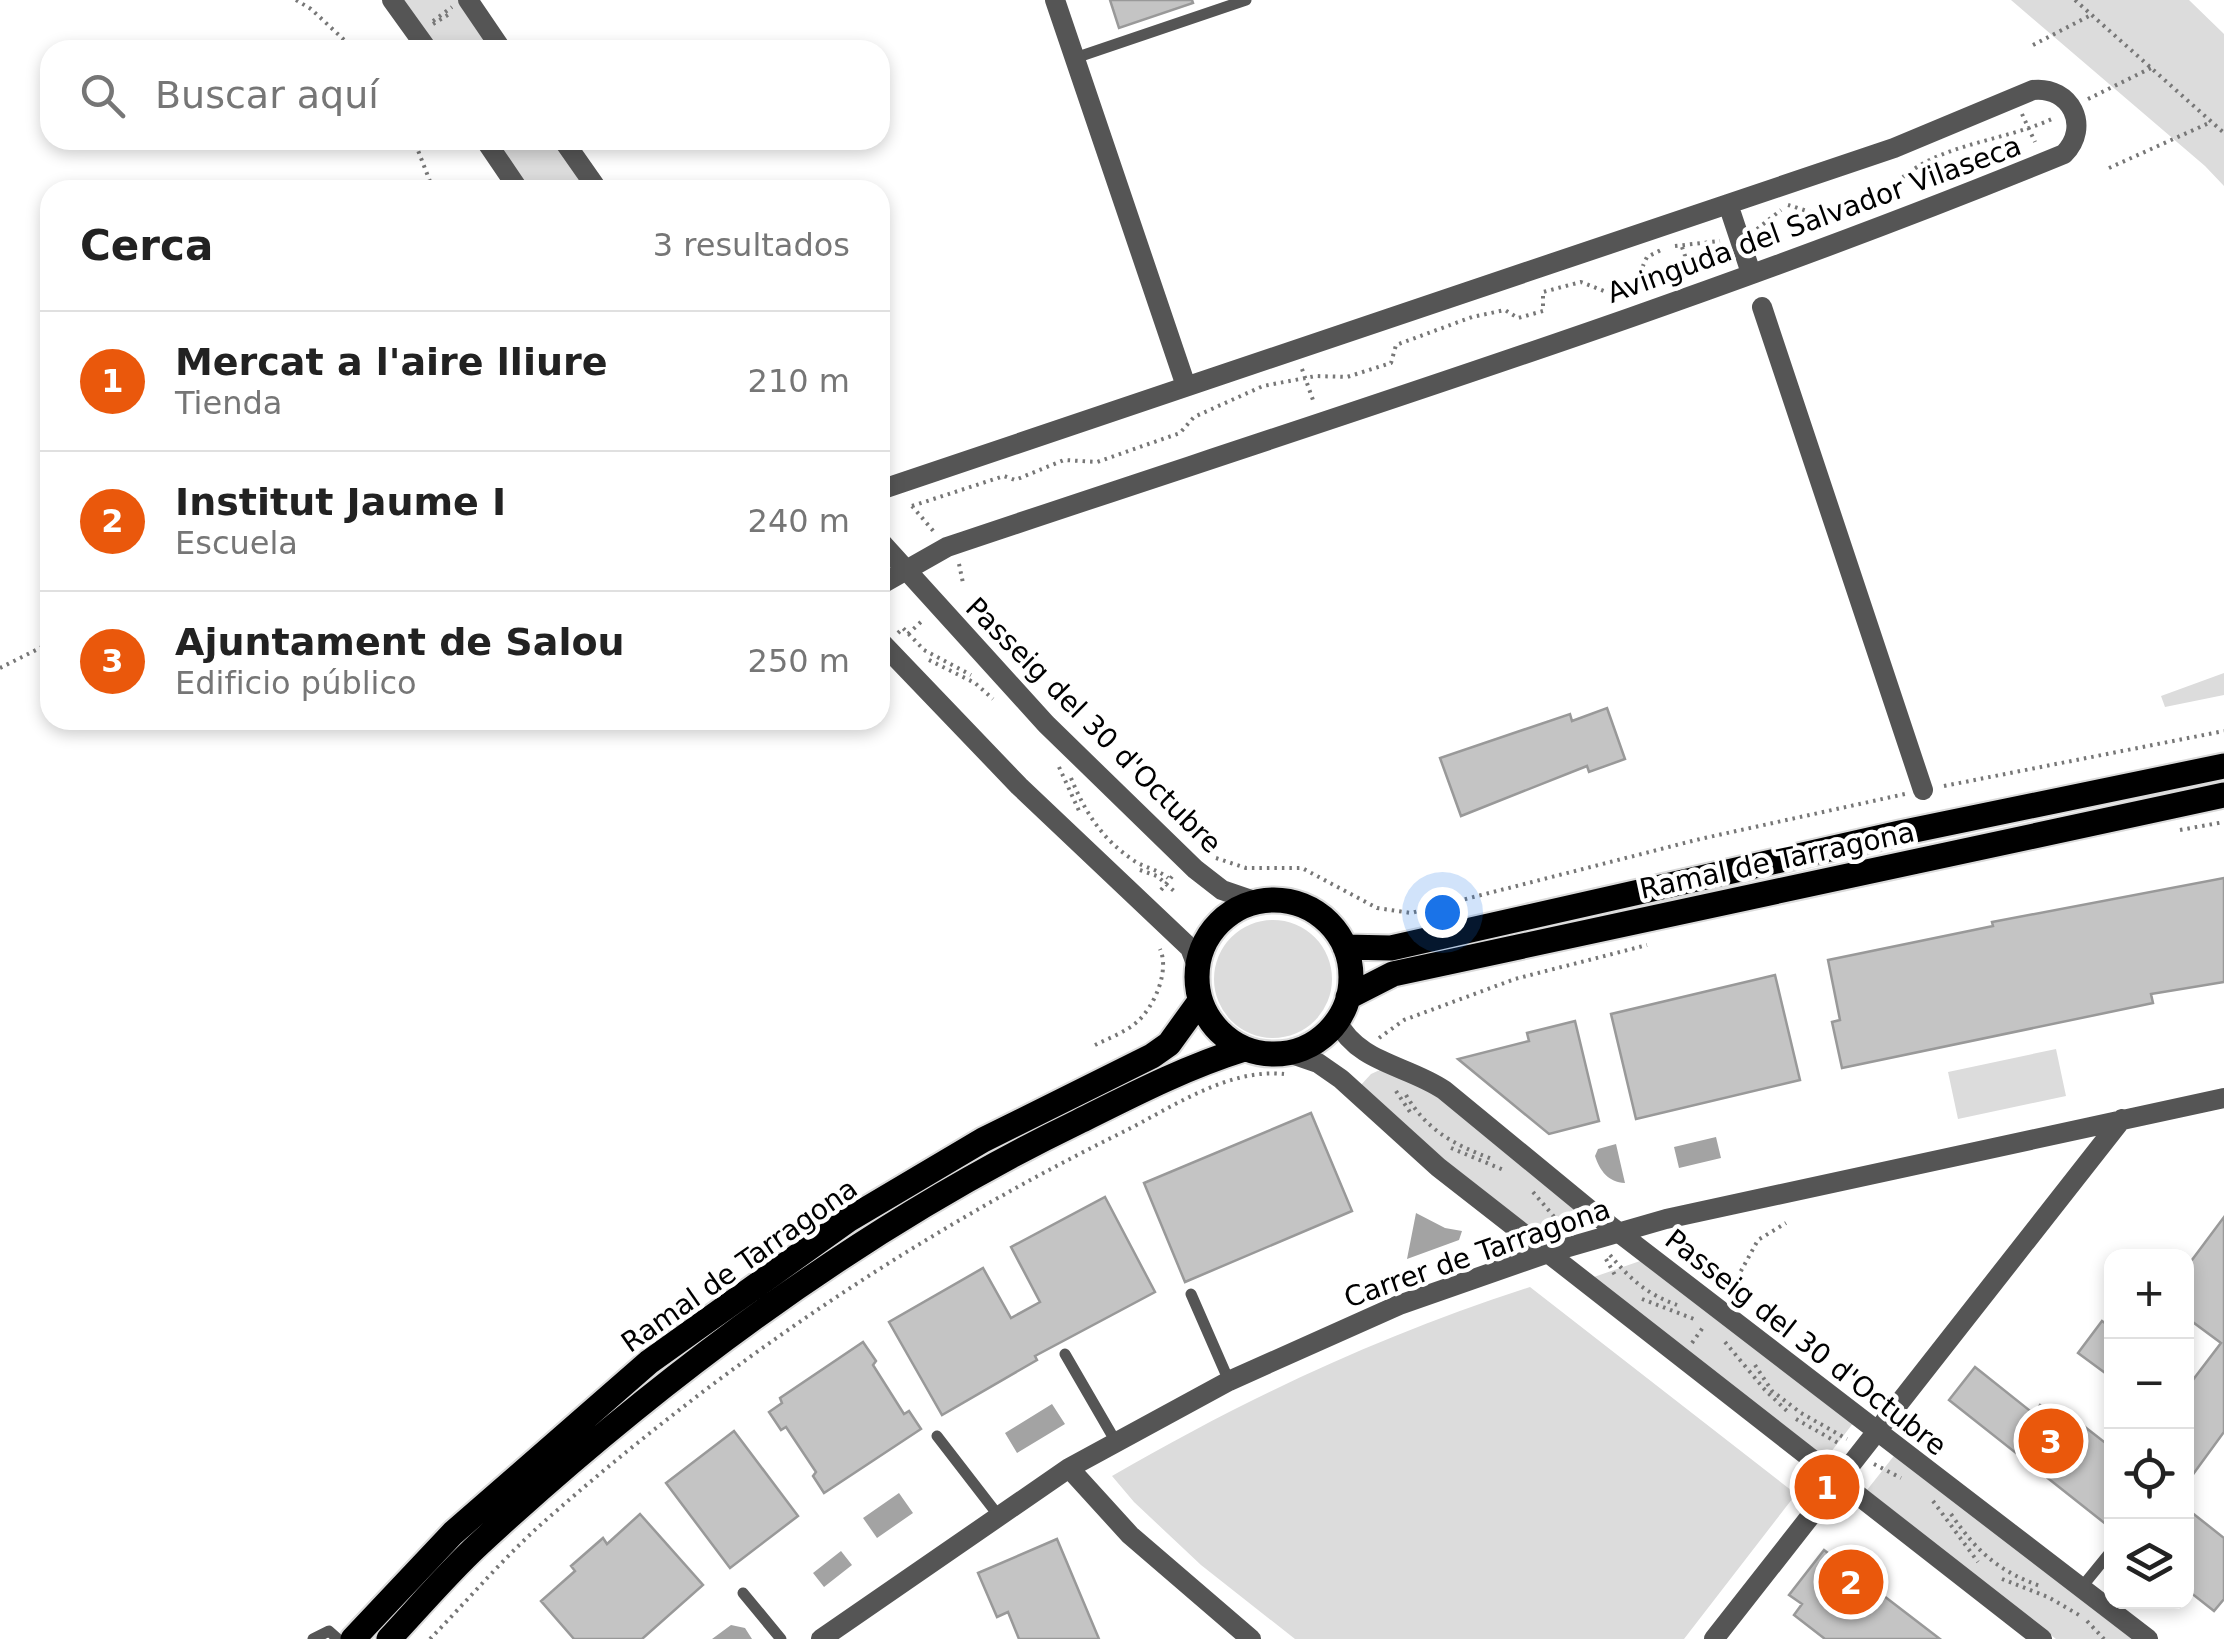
<!DOCTYPE html>
<html lang="es">
<head>
<meta charset="utf-8">
<style>
  body { margin:0; font-family:"DejaVu Sans",sans-serif; background:#f6f6f6; color:#222 }
  .controls { position:absolute; right:30px; bottom:30px; display:grid; overflow:hidden; border-radius:20px; box-shadow:0 5px 15px #0003 }
  .controls button { width:90px; height:90px; display:grid; place-items:center; padding:0; border:0; border-bottom:2px solid #e0e0e0; background:#fff; color:#222; font:50px sans-serif }
  .you { position:absolute; left:1442px; top:912px; width:35px; height:35px; margin:-25px; border:8px solid #fff; border-radius:50%; background:#1a73e8; box-shadow:0 0 0 15px #1a73e833 }
  .badge { display:grid; place-items:center; width:65px; height:65px; border-radius:50%; background:#ea580c; color:#fff; font-size:32px; font-weight:700 }
  .pin { position:absolute; translate:-50% -50%; border:5px solid #fff; box-shadow:0 2px 10px #0006 }
  .list { margin:0; padding:0; list-style:none }
  h2 { display:flex; justify-content:space-between; align-items:center; height:130px; margin:0; padding:0 40px; font-size:42px }
  h2 small { font-size:32px; font-weight:400; color:#767676 }
  .list li { display:grid; grid-template-columns:65px 1fr auto; gap:30px; align-items:center; box-sizing:border-box; height:140px; padding:0 40px; border-top:2px solid #e0e0e0 }
  .list b { display:block; font-size:38px; white-space:nowrap }
  .list p { margin:0; font-size:32px; white-space:nowrap; color:#767676 }
  .list em { font-size:32px; font-style:normal; color:#767676 }
  .icon { flex:none; width:55px; height:55px; fill:none; stroke:currentColor; stroke-width:2; stroke-linecap:round; stroke-linejoin:round }
  .map { position:relative; flex:none; width:2224px; height:1639px; overflow:hidden }
  .search { position:absolute; background:#fff; box-shadow:0 5px 15px #0003; left:40px; top:40px; width:850px; height:110px; display:flex; align-items:center; gap:25px; box-sizing:border-box; padding:0 35px; border-radius:30px; color:#767676; font-size:38px }
  .panel { position:absolute; background:#fff; box-shadow:0 5px 15px #0003; left:40px; top:180px; width:850px; height:550px; border-radius:30px }
  .map>svg:first-child { display:block }
</style>
</head>
<body>
<div class="map">
<svg width="2224" height="1639" viewBox="0 0 2224 1639">
  <rect width="100%" height="100%" fill="#fff"/>
  <path fill="#dcdcdc" d="M399 0H460L493 50H434Z
    M2011 0H2189L2224 34V186L2205 166Z
    M494 140H554L589 190H528Z
    M2224 673V695L2165 707 2161 696Z
    M1214 979a59 59 0 1 1 118 0a59 59 0 1 1-118 0Z
    M2056 1049 2066 1096 1958 1119 1948 1072Z
    M1382 1069 1420 1083 1578 1208 1531 1230 1440 1158 1360 1086 1371 1074Z
    M1643 1260 1854 1422 1824 1461 1591 1278Z
    M1530 1287 1796 1494 1684 1639H1295L1201 1565 1134 1502 1112 1476C1249 1397 1379 1336 1530 1287Z
    M1897 1452 2134 1639H2056L1867 1490Z"/>
  <path fill="#a3a3a3" d="M1716 1137 1721 1158 1679 1168 1674 1147Z
    M1616 1144 1625 1183C1608 1182 1600 1171 1595 1156L1598 1149Z
    M1416 1213 1445 1228 1462 1231 1459 1240 1407 1259Z
    M1052 1404 1065 1424 1017 1453 1005 1433Z
    M899 1493 913 1513 877 1538 863 1518Z
    M841 1551 852 1565 824 1587 813 1573Z
    M731 1625 745 1628 752 1639H712Z"/>
  <path fill="#c4c4c4" stroke="#999" stroke-width="2.5" d="M1110 0H1192L1193 3 1119 28Z
    M1607 708 1625 759 1589 772 1587 766 1461 816 1440 758 1570 714 1572 721Z
    M2224 878V982L2151 994 2153 1003 1842 1068 1832 1022 1840 1020 1828 960 1993 926 1992 922Z
    M1775 975 1800 1080 1636 1119 1611 1014Z
    M1575 1021 1599 1121 1549 1134 1458 1059 1529 1041 1527 1033Z
    M1311 1113 1352 1211 1185 1282 1144 1183Z
    M1105 1197 1155 1292 1035 1356 1037 1360 942 1415 889 1322 983 1268 1011 1318 1040 1302 1011 1247Z
    M2224 1217V1432L2186 1484V1389L2221 1343 2186 1317V1268Z
    M2102 1321 2112 1328V1378L2078 1353Z
    M863 1342 876 1361 873 1365 904 1414 909 1411 921 1429 824 1493 813 1476 816 1472 786 1427 781 1430 769 1412 782 1403 780 1398Z
    M1975 1367 2034 1414 2040 1405 2069 1428 2076 1420 2112 1448V1529L1949 1400Z
    M734 1431 798 1516 730 1568 666 1483Z
    M2186 1508 2224 1538V1599L2214 1611 2186 1589Z
    M640 1514 703 1585 642 1639H574L541 1601 575 1571 571 1566 603 1538 607 1544Z
    M1057 1539 1099 1639H1019L1008 1612 997 1617 978 1573Z
    M1824 1550 1940 1639H1825L1794 1615 1802 1604 1789 1595Z"/>
  <g fill="none" stroke-linecap="round" stroke-linejoin="round">
    <defs>
      <path id="primary" d="M1197 977a77 77 0 1 1 154 0a77 77 0 1 1-154 0Z
        M1345 947 1391 948 1900 833 2224 766
        M1348 997 1393 974 2224 795
        M353 1639 453 1533 649 1362 848 1220 983 1140 1152 1056 1169 1044 1200 1001
        M389 1639C418 1608 447 1574 478 1545 657 1380 857 1229 1078 1122 1132 1095 1186 1067 1244 1049"/>
    </defs>
    <use href="#primary" stroke="#dbdbdb" stroke-width="29"/>
    <path stroke="#777" stroke-width="4" stroke-dasharray="2.5 5" stroke-linecap="butt" d="M296 0 311 9 355 50
      M2075 0 2224 133
      M433 21 452 7
      M433 24 451 13
      M2033 45 2091 15
      M2088 99 2151 68
      M2022 114 2035 142
      M2109 168 2209 123
      M412 190 431 184 414 140
      M1788 205C1802 209 1821 217 1834 215 1871 212 1887 187 1914 169 1955 142 2010 139 2054 118
      M1757 229 1781 210
      M1675 246 1720 241
      M1682 247 1692 276
      M1302 369 1314 403
      M912 506 1004 476 1015 480 1064 460 1097 462 1180 433 1194 417 1263 386 1316 376 1347 377 1391 363 1396 345 1472 317 1505 310 1518 318 1543 311V292L1581 282 1604 291 1636 281 1647 257 1661 250
      M912 506 935 533
      M959 564 963 583
      M898 633 903 628 924 650 971 675
      M908 634 923 620
      M929 660 975 683 993 699
      M0 668 50 643
      M1059 767 1080 813
      M1071 778C1085 812 1102 839 1133 860 1144 868 1158 869 1168 878
      M1944 786 2224 731
      M2180 830 2224 822
      M1216 858 1246 868H1302L1377 908 1411 913 1700 839 1905 794
      M1140 870 1157 876 1174 891
      M1161 890 1174 874
      M1379 1038 1404 1020 1515 979 1647 945
      M1095 1045C1109 1038 1126 1032 1137 1022 1154 1007 1170 971 1160 949
      M1396 1091 1410 1112
      M1406 1095C1427 1131 1455 1145 1492 1159
      M1451 1148 1506 1171
      M1533 1192 1562 1226
      M1610 1255C1631 1280 1647 1294 1677 1305
      M1606 1259 1616 1277
      M1730 1291 1758 1240 1786 1223
      M1642 1299 1694 1319
      M1725 1342 1765 1390 1789 1413
      M1692 1343 1704 1326
      M1755 1365 1772 1391 1801 1413 1847 1439
      M1796 1419 1840 1444
      M1874 1464 1901 1478
      M1933 1501 1978 1562
      M1951 1514C1977 1552 1999 1572 2043 1587
      M2002 1579 2048 1597 2079 1615
      M2087 1621 2104 1639
      M430 1639C468 1600 505 1556 546 1520 721 1366 914 1235 1123 1132 1171 1108 1228 1068 1284 1074"/>
    <path stroke="#555" stroke-width="11" d="M1075 58 1246 0
      M1191 1294 1229 1381
      M1065 1354 1116 1442
      M937 1436 998 1515
      M2081 1588 2112 1550
      M743 1593 781 1639
      M313 1639 329 1631 338 1639"/>
    <path stroke="#555" stroke-width="20" d="M392 0 428 50
      M468 0 502 50
      M1055 0 1186 386
      M485 140 519 190
      M563 140 598 190
      M1728 204 1751 273
      M1762 307 1923 790
      M880 490 1894 148 2033 90C2071 86 2091 127 2064 154 1699 304 1321 421 947 547L880 585
      M880 541 1046 724 1195 869 1222 890 1257 902
      M880 641 1019 786 1190 948 1197 966
      M1337 1021C1358 1063 1407 1065 1444 1090L1596 1215 2148 1639
      M1289 1053 1318 1063 1341 1079 1438 1167 2042 1639
      M1069 1468 1130 1535 1251 1639
      M821 1639 1069 1468 1229 1381 1399 1305 1548 1253 1666 1219 2224 1098
      M1714 1639 2122 1119"/>
    <use href="#primary" stroke="#000" stroke-width="25"/>
  </g>
  <g text-anchor="middle" stroke-width="9" stroke-linejoin="round" paint-order="stroke">
    <g font-size="28" fill="#000" stroke="#fff">
      <text transform="translate(1814 219) rotate(-20)" y="10">Avinguda del Salvador Vilaseca</text>
      <text transform="translate(1094 725) rotate(45)" y="10">Passeig del 30 d'Octubre</text>
      <text transform="translate(1777 860) rotate(-12)" y="10">Ramal de Tarragona</text>
      <text transform="translate(1477 1253) rotate(-19)" y="10">Carrer de Tarragona</text>
      <text transform="translate(739 1265) rotate(-35)" y="10">Ramal de Tarragona</text>
      <text transform="translate(1806 1342) rotate(38)" y="10">Passeig del 30 d'Octubre</text>
    </g>
  </g>
</svg>
<div class="controls">
<button>+</button>
<button>−</button>
<button><svg class="icon" aria-label="locate" viewBox="0 0 24 24"><circle cx="12" cy="12" r="6"/><path d="M12 2v4M12 18v4M2 12h4M18 12h4"/></svg></button>
<button><svg class="icon" aria-label="layers" viewBox="0 0 24 24"><path d="M12 4l9 5-9 5-9-5zM3 14l9 5 9-5"/></svg></button>
</div>
<div class="you"></div>
<div class="pin badge" style="left:1827px;top:1487px">1</div>
<div class="pin badge" style="left:1851px;top:1582px">2</div>
<div class="pin badge" style="left:2051px;top:1441px">3</div>
<div class="search"><svg class="icon" aria-label="search" viewBox="0 0 24 24"><circle cx="10" cy="10" r="6"/><path d="M15 15l6 6"/></svg>Buscar aquí</div>
<section class="panel">
<h2>Cerca<small>3 resultados</small></h2>
<ul class="list">
<li><span class="badge">1</span><div><b>Mercat a l'aire lliure</b><p>Tienda</p></div><em>210 m</em></li>
<li><span class="badge">2</span><div><b>Institut Jaume I</b><p>Escuela</p></div><em>240 m</em></li>
<li><span class="badge">3</span><div><b>Ajuntament de Salou</b><p>Edificio público</p></div><em>250 m</em></li>
</ul>
</section>
</div>
</body>
</html>
